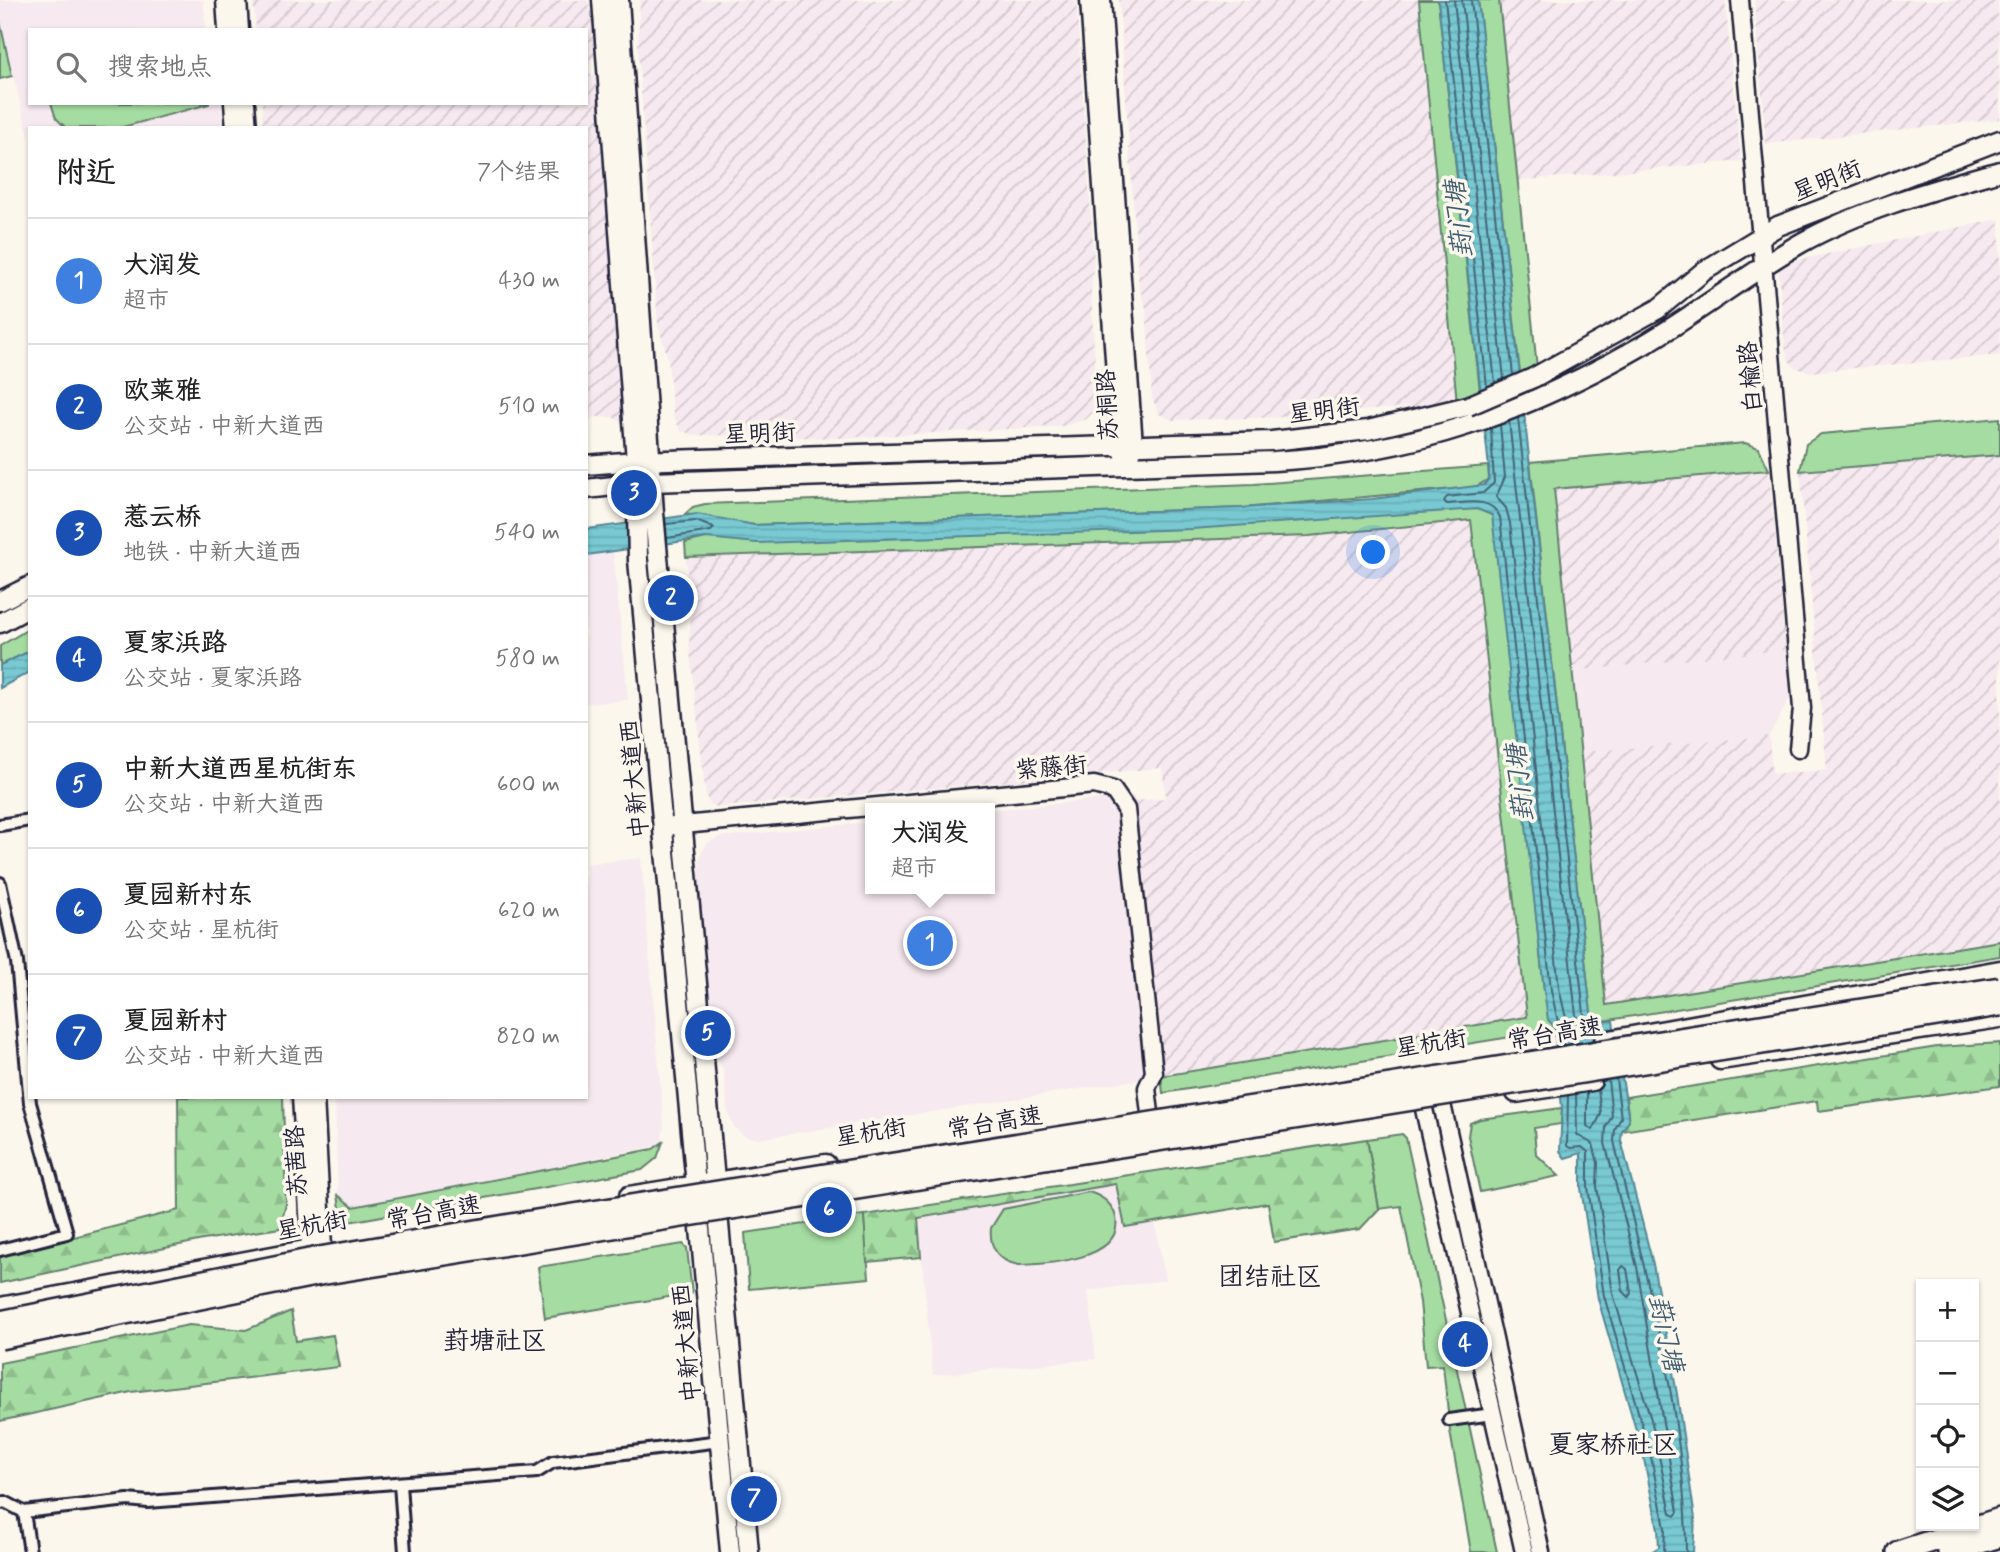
<!DOCTYPE html>
<html lang="zh">
<head>
<meta charset="utf-8">
<style>
  body { margin:0; font-family:Mynerve,"LXGW WenKai TC",sans-serif; background:#f2f2f2; color:#222 }
  .controls { position:absolute; right:21px; bottom:21px; display:grid; overflow:hidden; border-radius:0px; box-shadow:0 2px 5px #0004 }
  .controls button { width:63px; height:63px; display:grid; place-items:center; padding:0; border:0; border-bottom:2px solid #e0e0e0; background:#fff; color:#222; font:35px sans-serif }
  .you { position:absolute; left:1374px; top:553px; width:24px; height:24px; margin:-18px; border:5px solid #fff; border-radius:50%; background:#1a73e8; box-shadow:0 0 0 10px #1a73e833 }
  .badge { display:grid; place-items:center; width:46px; height:46px; border-radius:50%; background:#111827; color:#fff; font-size:23px; font-weight:700 }
  .pin { position:absolute; translate:-50% -50%; border:4px solid #fff; box-shadow:0 2px 7px #0006 }
  .popup { position:absolute; left:865px; top:803px; width:130px; height:91px; box-sizing:border-box; display:grid; place-content:center; border-radius:0px; background:#fff; filter:drop-shadow(0 2px 5px #0005); font-size:23px; white-space:nowrap; color:#767676 }
  .popup b { font-size:26px; color:#222 }
  .popup::after { content:''; position:absolute; left:50%; top:100%; margin-left:-14px; border:14px solid transparent; border-top-color:#fff }
  .list { margin:0; padding:0; list-style:none }
  h2 { display:flex; justify-content:space-between; align-items:center; height:91px; margin:0; padding:0 28px; font-size:30px }
  h2 small { font-size:23px; font-weight:400; color:#767676 }
  .list li { display:grid; grid-template-columns:46px 1fr auto; gap:21px; align-items:center; box-sizing:border-box; height:126px; padding:0 28px; border-top:2px solid #e0e0e0 }
  .list b { display:block; font-size:26px; white-space:nowrap }
  .list p { margin:0; font-size:23px; white-space:nowrap; color:#767676 }
  .list em { font-size:23px; font-style:normal; color:#767676 }
  .icon { flex:none; width:38px; height:38px; fill:none; stroke:currentColor; stroke-width:2; stroke-linecap:round; stroke-linejoin:round }
  .map { position:relative; flex:none; width:2000px; height:1552px; overflow:hidden }
  .search { position:absolute; background:#fff; box-shadow:0 2px 5px #0004; left:28px; top:28px; width:560px; height:77px; display:flex; align-items:center; gap:18px; box-sizing:border-box; padding:0 24px; border-radius:0px; color:#767676; font-size:26px }
  .panel { position:absolute; background:#fff; box-shadow:0 2px 5px #0004; left:28px; top:126px; width:560px; height:973px; border-radius:0px }
  .map>svg:first-child { display:block }
</style>
</head>
<body>
<div class="map">
<svg width="2000" height="1552" viewBox="0 0 2000 1552">
  <defs>
    <pattern id="industrial-furrows" width="10" height="10" patternUnits="userSpaceOnUse" patternTransform="scale(1.75)"><rect width="10" height="10" fill="#f6e9ef"/><path d="M-1 1l2-2M0 10L10 0M9 11l2-2" fill="none" stroke="#d3c8ce"/></pattern>
    <pattern id="forest-firs" width="22" height="20" patternUnits="userSpaceOnUse" patternTransform="scale(1.75)"><rect width="22" height="20" fill="#a5dca1"/><path d="M5 1l3.5 6h-7zM16 11l3.5 6h-7z" fill="#8ebc8c"/></pattern>
    <pattern id="water-rules" width="6" height="5" patternUnits="userSpaceOnUse" patternTransform="scale(1.75)"><rect width="6" height="5" fill="#78c9d2"/><path d="M0 2.5h6" fill="none" stroke="#68acb5"/></pattern>
  </defs>
  <rect width="100%" height="100%" fill="#fbf7ec"/>
  <filter id="ink" filterUnits="userSpaceOnUse"><feTurbulence type="fractalNoise" baseFrequency=".0143" numOctaves="2"/><feDisplacementMap in="SourceGraphic" scale="14" xChannelSelector="R" yChannelSelector="G"/><feConvolveMatrix kernelMatrix="1 2 1 2 8 2 1 2 1" color-interpolation-filters="sRGB"/></filter>
  <g filter="url(#ink)">
    <path fill="#f6e9ef" d="M0 0H203L206 30H30V103H221L223 128H30V141L0 22Z
      M613 551 628 700 586 704V555Z
      M1786 650 1790 697 1769 736 1581 752 1572 671Z
      M1134 796 1161 1076 758 1139 744 1136 734 1127 728 1113 724 1071 715 1053 698 875 701 853 708 843 720 837 870 822V889H990V810Z
      M641 858 664 1126 661 1145 353 1207 338 1195 335 1097H586V864Z
      M1117 1184 1125 1226 1155 1222 1165 1280 1088 1291 1096 1359 933 1375 918 1218Z"/>
    <path fill="url(#industrial-furrows)" d="M253 0H587L594 11 598 55 590 60 591 75H604L631 411 622 422 612 417H595L586 425V128H263L262 103H586V30H256Z
      M640 0H1076L1094 260 1091 292 1097 402 1095 411 1085 420 1063 426 842 438 695 435 681 431 673 415 668 359 658 325 638 49Z
      M1119 0H1419L1457 403 1287 417 1173 420 1159 414 1152 398 1146 308 1139 287Z
      M1499 0H1725L1741 161 1516 181Z
      M1754 0H1998L2000 119 1766 144Z
      M2000 219V355L1810 372 1796 368 1789 361 1785 347 1778 264Z
      M2000 455V941L1606 1005 1581 752 1769 736 1772 774 1827 770 1800 471Z
      M1769 470 1786 650 1572 671 1554 489Z
      M1471 520 1527 1018 1161 1076 1135 801 1166 798 1162 768 721 807 712 806 706 797 689 644 691 615 686 557 1309 536Z"/>
    <path fill="#a5dca1" stroke="#647f6e" stroke-width="2" d="M1419 0H1438L1481 401 1457 403Z
      M1478 0H1499L1540 397 1523 400Z
      M0 22 12 76 0 79Z
      M51 103H209V104L119 128H66L56 118Z
      M2000 418V455L1800 471 1806 444 1821 434Z
      M1745 443 1759 448 1769 470 1554 489 1606 1005 2000 941V956L1597 1022 1591 1013 1530 462Z
      M1488 466 1489 479 1475 487 1242 508 754 525 685 514 693 507 705 504 1254 484Z
      M1477 509 1492 515 1495 525 1544 990 1554 1030 1163 1093 1161 1076 1527 1017 1471 520 1309 536 686 557 685 543 706 538Z
      M30 628V651L0 665V646Z
      M1562 1108 1561 1124 1534 1128 1536 1154 1559 1176 1480 1192 1468 1136 1470 1123 1480 1119Z
      M1402 1134 1406 1138 1497 1552H1471L1450 1431 1443 1365 1426 1366 1420 1302 1401 1206 1379 1209 1367 1139Z
      M663 1142 657 1158 642 1170 354 1221 347 1222 341 1215 338 1195 353 1207 653 1149Z
      M1089 1192C1102 1196 1113 1204 1116 1218 1123 1260 1048 1264 1019 1265 999 1262 989 1248 991 1228L1003 1209Z
      M864 1215 869 1278 749 1289 745 1233Z
      M683 1244 687 1248 692 1293 545 1318 538 1267Z"/>
    <path fill="url(#forest-firs)" stroke="#647f6e" stroke-width="2" d="M2000 1043V1086L1818 1111 1817 1101 1622 1131 1629 1121 1626 1097 1937 1047Z
      M178 1097H283L286 1204 280 1228 203 1240 0 1283V1256L179 1210Z
      M1367 1139 1379 1209 1360 1229 1274 1242 1268 1203 1125 1227 1116 1184 918 1218 921 1257 867 1262 864 1215Z
      M291 1311 296 1341 333 1335 339 1367 131 1392 0 1421V1363L189 1325 246 1330Z"/>
    <path fill="url(#water-rules)" stroke="#568696" stroke-width="2" d="M1438 0H1478L1591 1013 1597 1022 1613 1021 1629 1121 1622 1131 1621 1140 1653 1264 1677 1394 1695 1519 1693 1552H1651L1659 1547 1658 1529 1643 1454 1598 1299 1581 1188V1153L1565 1158 1560 1151 1562 1108 1554 1026 1548 1020 1544 990 1492 515 1477 509 1192 529 757 543 706 538 586 555V529L697 514 754 525 1242 508 1372 499 1484 485 1489 479V468Z
      M30 651V672L0 688V665Z"/>
    <g fill="none" stroke-linecap="round" stroke-linejoin="round">
      <path stroke="#446577" stroke-width="2" d="M1445 0 1487 387
        M1454 0 1495 383
        M1462 0 1504 379
        M1471 0 1513 375
        M1518 418 1584 1014 1592 1027 1606 1030
        M1509 421 1576 1015 1582 1030 1594 1037
        M1500 425 1505 477 1496 497 1506 508 1510 523 1559 988 1572 1044
        M1491 428 1494 483 1483 493 1447 497 1444 501 1447 504C1466 503 1491 496 1500 517L1551 990 1563 1045
        M666 524 696 521 714 528 711 531 667 538
        M1616 1079 1621 1118 1615 1129 1614 1141C1645 1276 1686 1413 1686 1552
        M1587 1092V1126L1593 1130 1601 1114 1598 1089
        M1576 1094 1577 1135 1593 1144 1598 1163 1597 1186 1613 1294 1652 1423 1671 1513 1675 1516 1678 1512 1637 1267 1605 1143 1606 1127 1612 1116 1608 1080
        M1568 1095 1567 1146 1570 1148 1582 1147 1588 1152V1187L1604 1296 1650 1452 1665 1528 1664 1552
        M1623 1266 1627 1269 1631 1293 1629 1297 1623 1291 1620 1270Z"/>
      <defs>
        <path id="street" d="M0 825 30 820
          M0 883 17 962 30 1103 67 1233 0 1250
          M1449 1420 1493 1414
          M400 1484 405 1552
          M0 1503 5 1502 24 1512 30 1552
          M24 1512 128 1500 148 1502 537 1472 553 1462 720 1441"/>
        <path id="secondary" d="M225 0 227 30
          M238 0 240 30
          M1089 0 1120 445 1128 466
          M1102 0 1134 445 1131 457
          M1740 0 1802 708 1798 749
          M233 103 235 128
          M246 103 248 128
          M663 827 1094 785 1113 790 1126 809 1154 1073 1147 1088 1150 1113
          M1438 1086 1541 1552
          M1419 1087 1524 1552
          M301 1097 311 1262
          M315 1097 323 1247 320 1265"/>
        <path id="primary" d="M602 0 636 461 638 560 730 1552
          M619 0 654 513 749 1552
          M1533 378 1658 309 1704 271 1778 226 2000 140
          M586 465 636 461 1272 441 1368 430 1468 406
          M586 489 651 482 1274 461C1413 453 1525 413 1645 344 1698 313 1747 274 1801 243 1862 209 1933 190 2000 171
          M0 601 30 586
          M0 623 30 607
          M1604 1041 2000 970
          M1720 1060 2000 1018
          M1516 1093 1592 1081
          M629 1196 826 1164
          M0 1307 305 1250"/>
        <path id="highway" d="M1898 1552 2000 1519
          M1949 1552 2000 1536"/>
      </defs>
      <use href="#street" stroke="#22223b" stroke-width="16"/>
      <use href="#secondary" stroke="#22223b" stroke-width="21"/>
      <use href="#primary" stroke="#22223b" stroke-width="23"/>
      <use href="#highway" stroke="#22223b" stroke-width="26"/>
      <use href="#street" stroke="#fbf7ec" stroke-width="10"/>
      <use href="#secondary" stroke="#fbf7ec" stroke-width="16"/>
      <use href="#primary" stroke="#fbf7ec" stroke-width="18"/>
      <use href="#highway" stroke="#fbf7ec" stroke-width="21"/>
      <defs>
        <path id="primary-bridge" d="M1468 406 1533 378"/>
        <path id="highway-bridge" d="M0 1322 319 1258 511 1225 2000 988
          M0 1338 320 1274 2000 1005"/>
      </defs>
      <use href="#primary-bridge" stroke="#22223b" stroke-width="23" stroke-linecap="butt"/>
      <use href="#highway-bridge" stroke="#22223b" stroke-width="26" stroke-linecap="butt"/>
      <use href="#primary-bridge" stroke="#fbf7ec" stroke-width="18"/>
      <use href="#highway-bridge" stroke="#fbf7ec" stroke-width="21"/>
    </g>
  </g>
  <g text-anchor="middle" stroke-width="7" stroke-linejoin="round" paint-order="stroke">
    <g font-size="24" fill="#22223b" stroke="#fbf7ec">
      <text transform="translate(1827 180) rotate(-22)" y="8">星明街</text>
      <text transform="translate(1750 377) rotate(-95)" y="8">白榆路</text>
      <text transform="translate(1107 405) rotate(-93)" y="8">苏桐路</text>
      <text transform="translate(1324 410) rotate(-7)" y="8">星明街</text>
      <text transform="translate(760 433) rotate(-2)" y="8">星明街</text>
      <text transform="translate(1051 767) rotate(-5)" y="8">紫藤街</text>
      <text transform="translate(634 779) rotate(-95)" y="8">中新大道西</text>
      <text transform="translate(1555 1033) rotate(-9)" y="8">常台高速</text>
      <text transform="translate(1431 1043) rotate(-9)" y="8">星杭街</text>
      <text transform="translate(995 1122) rotate(-9)" y="8">常台高速</text>
      <text transform="translate(871 1132) rotate(-9)" y="8">星杭街</text>
      <text transform="translate(296 1161) rotate(-93)" y="8">苏茜路</text>
      <text transform="translate(434 1212) rotate(-10)" y="8">常台高速</text>
      <text transform="translate(312 1225) rotate(-10)" y="8">星杭街</text>
      <text transform="translate(686 1343) rotate(-95)" y="8">中新大道西</text>
    </g>
    <g font-size="26" font-style="italic" fill="#405c70" stroke="#fbf7ec">
      <text transform="translate(1458 219) rotate(-96)" y="9">葑门塘</text>
      <text transform="translate(1519 783) rotate(-96)" y="9">葑门塘</text>
      <text transform="translate(1667 1333) rotate(78)" y="9">葑门塘</text>
    </g>
    <g font-size="26" fill="#22223b" stroke="#fbf7ec">
      <text x="1270" y="1285">团结社区</text>
      <text x="495" y="1349">葑塘社区</text>
      <text x="1613" y="1453">夏家桥社区</text>
    </g>
  </g>
</svg>
<div class="controls">
<button>+</button>
<button>−</button>
<button><svg class="icon" aria-label="locate" viewBox="0 0 24 24"><circle cx="12" cy="12" r="6"/><path d="M12 2v4M12 18v4M2 12h4M18 12h4"/></svg></button>
<button><svg class="icon" aria-label="layers" viewBox="0 0 24 24"><path d="M12 4l9 5-9 5-9-5zM3 14l9 5 9-5"/></svg></button>
</div>
<div class="you"></div>
<div class="pin badge" style="left:930px;top:943px;background:#3f7fe0">1</div>
<div class="popup"><b>大润发</b>超市</div>
<div class="pin badge" style="left:671px;top:598px;background:#1a4fb4">2</div>
<div class="pin badge" style="left:634px;top:493px;background:#1a4fb4">3</div>
<div class="pin badge" style="left:1465px;top:1344px;background:#1a4fb4">4</div>
<div class="pin badge" style="left:708px;top:1033px;background:#1a4fb4">5</div>
<div class="pin badge" style="left:829px;top:1210px;background:#1a4fb4">6</div>
<div class="pin badge" style="left:754px;top:1499px;background:#1a4fb4">7</div>
<div class="search"><svg class="icon" aria-label="search" viewBox="0 0 24 24"><circle cx="10" cy="10" r="6"/><path d="M15 15l6 6"/></svg>搜索地点</div>
<section class="panel">
<h2>附近<small>7个结果</small></h2>
<ul class="list">
<li><span class="badge" style="background:#3f7fe0">1</span><div><b>大润发</b><p>超市</p></div><em>430 m</em></li>
<li><span class="badge" style="background:#1a4fb4">2</span><div><b>欧莱雅</b><p>公交站 · 中新大道西</p></div><em>510 m</em></li>
<li><span class="badge" style="background:#1a4fb4">3</span><div><b>惹云桥</b><p>地铁 · 中新大道西</p></div><em>540 m</em></li>
<li><span class="badge" style="background:#1a4fb4">4</span><div><b>夏家浜路</b><p>公交站 · 夏家浜路</p></div><em>580 m</em></li>
<li><span class="badge" style="background:#1a4fb4">5</span><div><b>中新大道西星杭街东</b><p>公交站 · 中新大道西</p></div><em>600 m</em></li>
<li><span class="badge" style="background:#1a4fb4">6</span><div><b>夏园新村东</b><p>公交站 · 星杭街</p></div><em>620 m</em></li>
<li><span class="badge" style="background:#1a4fb4">7</span><div><b>夏园新村</b><p>公交站 · 中新大道西</p></div><em>820 m</em></li>
</ul>
</section>
</div>
</body>
</html>
